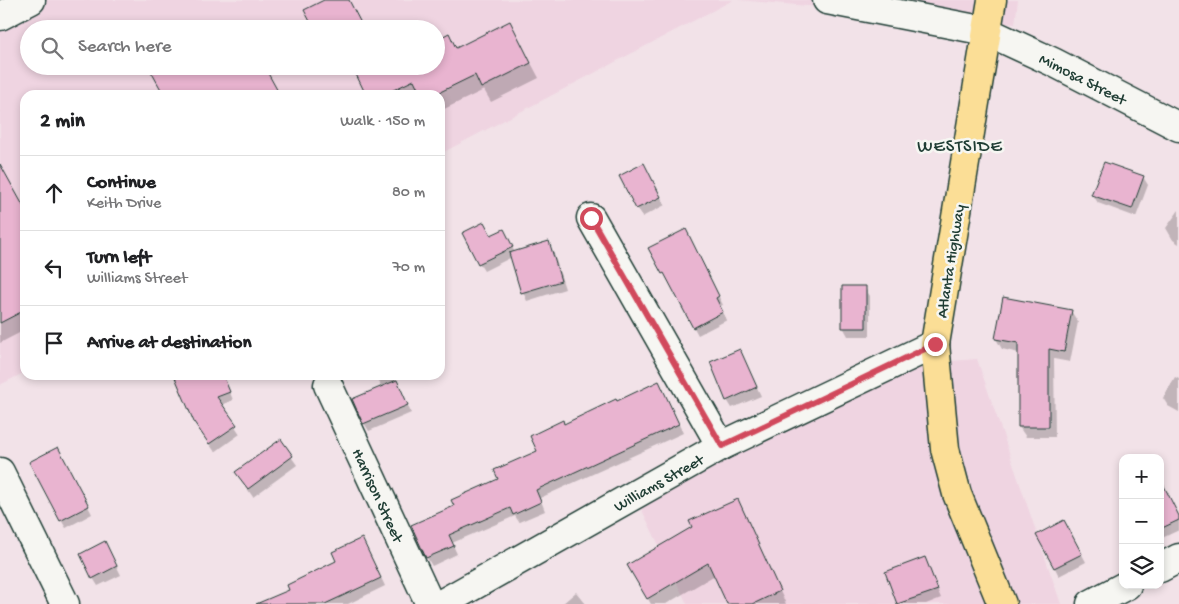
<!DOCTYPE html>
<html lang="en">
<head>
<meta charset="utf-8">
<style>
  body { margin:0; font-family:"Gochi Hand",sans-serif; background:#f6f6f6; color:#202124 }
  .controls { position:absolute; right:15px; bottom:15px; display:grid; overflow:hidden; border-radius:10px; box-shadow:0 2px 8px #0003 }
  .controls button { width:45px; height:45px; display:grid; place-items:center; padding:0; border:0; border-bottom:1px solid #e0e0e0; background:#fff; color:#202124; font:25px sans-serif }
  .stop { position:absolute; width:15px; height:15px; margin:-11px; border:4px solid #d1495b; border-radius:50%; background:#fff }
  .stop.end { background:#d1495b; border-color:#fff; box-shadow:0 1px 5px #0008 }
  .list { margin:0; padding:0; list-style:none }
  h2 { display:flex; justify-content:space-between; align-items:center; height:65px; margin:0; padding:0 20px; font-size:21px }
  h2 small { font-size:16px; font-weight:400; color:#757577 }
  .list li { display:grid; grid-template-columns:32px 1fr auto; gap:15px; align-items:center; box-sizing:border-box; height:75px; padding:0 20px; border-top:1px solid #e0e0e0 }
  .list b { display:block; font-size:19px; white-space:nowrap }
  .list p { margin:0; font-size:16px; white-space:nowrap; color:#757577 }
  .list em { font-size:16px; font-style:normal; color:#757577 }
  .icon { flex:none; width:28px; height:28px; fill:none; stroke:currentColor; stroke-width:2; stroke-linecap:round; stroke-linejoin:round }
  .map { position:relative; flex:none; width:1179px; height:604px; overflow:hidden }
  .search { position:absolute; background:#fff; box-shadow:0 2px 8px #0003; left:20px; top:20px; width:425px; height:55px; display:flex; align-items:center; gap:12px; box-sizing:border-box; padding:0 18px; border-radius:28px; color:#757577; font-size:19px }
  .panel { position:absolute; background:#fff; box-shadow:0 2px 8px #0003; left:20px; top:90px; width:425px; height:290px; border-radius:15px }
  .map>svg:first-child { display:block }
</style>
</head>
<body>
<div class="map">
<svg width="1179" height="604" viewBox="0 0 1179 604">
  <rect width="100%" height="100%" fill="#f2e2e8"/>
  <filter id="ink" filterUnits="userSpaceOnUse"><feTurbulence type="fractalNoise" baseFrequency=".02" numOctaves="2"/><feDisplacementMap in="SourceGraphic" scale="10" xChannelSelector="R" yChannelSelector="G"/><feConvolveMatrix kernelMatrix="1 2 1 2 8 2 1 2 1" color-interpolation-filters="sRGB"/></filter>
  <g filter="url(#ink)">
    <path fill="#efd4e1" fill-rule="evenodd" d="M0 0H733L440 154V95H25V372L0 385ZM29 29H436V66H29Z
      M738 0H1018L1015 24Z
      M977 359 1061 604H687L630 485 889 366Z"/>
    <path fill="#0003" d="M238 20 243 29H221Z
      M510 23 539 78 491 102 484 90 440 111V95H368L353 67 339 74 334 66H436L449 35 457 49Z
      M0 166 25 211V330L0 343Z
      M648 173 665 205 642 217 620 177Z
      M1143 177 1148 185 1136 217 1098 203 1093 195Z
      M1179 210V244L1173 240 1166 228Z
      M508 238 515 253 548 242 553 251 565 289 527 301 523 292 512 257 484 271 479 263Z
      M690 239 723 305 720 306 727 320 698 335 650 248Z
      M865 288 870 296V336H848L843 327Z
      M1071 311 1078 322 1070 362 1054 359 1055 437H1026L1019 427V353L1002 349 996 339Z
      M740 351 761 396 732 408 727 400Z
      M184 375H223L233 400 221 405 240 434 215 452 200 431Z
      M376 375H395L411 413 369 431 364 423 382 388Z
      M1175 377 1179 379V412L1168 406 1163 398Z
      M663 391 683 433 540 498 545 511 519 522 515 516 452 543 457 554 432 566 427 558 455 506 499 480 539 452 564 425 617 403Z
      M280 441 297 465 253 497 241 480Z
      M62 456 92 514 66 528 61 520Z
      M1160 484 1179 518V530L1160 539Z
      M737 500 786 604H728L715 575 666 604H651L628 565Z
      M1069 530 1086 562 1059 576 1038 535Z
      M367 548 385 586 348 604H260L291 590Z
      M109 551 121 575 98 586 93 578Z
      M924 559 941 598 926 604H899L887 573Z
      M576 592 586 604H562Z"/>
    <path fill="#e9b4d0" stroke="#1f3d34" d="M324 0H349L364 29H314L304 10Z
      M510 21 531 63 481 88 475 75 434 95H421L414 80 383 95H366L352 66H436V40L449 33 456 48Z
      M148 66H264L280 95H164Z
      M1104 162 1144 176 1132 209 1091 195Z
      M644 163 661 197 636 209 619 176Z
      M0 164 25 209V310L0 323Z
      M484 222 491 235 504 229 513 247 478 264 462 233Z
      M686 229 719 296 716 298 723 312 693 328 664 273 662 274 648 248Z
      M549 241 561 281 521 293 509 253Z
      M842 286H866V328H842Z
      M1003 297 1072 310 1064 352 1049 349V427H1018V343L995 339Z
      M740 349 757 387 726 401 710 362Z
      M174 375H223L230 392 217 397 237 425 209 444 194 422Z
      M397 380 408 405 363 424 352 399Z
      M659 381 679 424 536 490 541 502 513 515 510 508 449 535 454 546 426 558 411 525 454 506 451 500 498 479 494 470 537 451 530 436 563 420 564 424 616 399 617 401Z
      M281 439 293 456 248 489 235 472Z
      M58 447 89 506 60 521 29 462Z
      M1160 478 1179 516V520L1160 529Z
      M738 499 780 591 753 604H727L708 563 647 599 627 565 692 527 689 521Z
      M1064 520 1082 554 1054 568 1036 535Z
      M362 538 381 578 325 604H256L289 590 287 585 336 561 332 552Z
      M105 541 117 566 92 579 80 554Z
      M925 557 938 590 897 604 885 572Z"/>
    <g fill="none" stroke-linecap="round" stroke-linejoin="round">
      <defs>
        <g id="minor">
          <path id="s1" d="M827 0 986 31 1053 62 1179 127"/>
          <path d="M0 16 31 0"/>
          <path d="M591 218 721 446"/>
          <path id="s2" d="M328 385 430 604"/>
          <path d="M0 472 65 604"/>
          <path d="M1160 568 1179 558"/>
          <path id="s3" d="M441 604 721 446 935 344"/>
          <path d="M1091 604 1127 585"/>
        </g>
        <path id="major" d="M992 0 935 344 945 449 957 494 1002 604"/>
      </defs>
      <use href="#minor" stroke="#1f3d34" stroke-width="31"/>
      <use href="#major" stroke="#1f3d34" stroke-width="31"/>
      <use href="#minor" stroke="#f6f6f2" stroke-width="28"/>
      <use href="#major" stroke="#fbde96" stroke-width="28"/>
    </g>
  </g>
  <g fill="none" stroke-linecap="round" stroke-linejoin="round" filter="url(#ink)">
    <path stroke="#d1495b" stroke-width="6" d="M591 218 722 446 935 344"/>
  </g>
  <g text-anchor="middle" stroke-width="5" stroke-linejoin="round" paint-order="stroke">
    <g font-size="16" fill="#1f3d34" stroke="#f6f6f2">
      <text dy="6" stroke="none"><textPath href="#s1" startOffset="270">Mimosa Street</textPath></text>
      <text transform="translate(949 261) rotate(-81)" y="6">Atlanta Highway</text>
      <text dy="6" stroke="none"><textPath href="#s3" startOffset="249">Williams Street</textPath></text>
      <text dy="6" stroke="none"><textPath href="#s2" startOffset="121">Harrison Street</textPath></text>
    </g>
    <g font-size="18" letter-spacing="1" fill="#1f3d34" stroke="#f6f6f2">
      <text x="960" y="151">WESTSIDE</text>
    </g>
  </g>
</svg>
<div class="controls">
<button>+</button>
<button>−</button>
<button><svg class="icon" aria-label="layers" viewBox="0 0 24 24"><path d="M12 4l9 5-9 5-9-5zM3 14l9 5 9-5"/></svg></button>
</div>
<div class="stop" style="left:591px;top:218px"></div>
<div class="stop end" style="left:935px;top:344px"></div>
<div class="search"><svg class="icon" aria-label="search" viewBox="0 0 24 24"><circle cx="10" cy="10" r="6"/><path d="M15 15l6 6"/></svg>Search here</div>
<section class="panel">
<h2>2 min<small>Walk · 150 m</small></h2>
<ul class="list">
<li><svg class="icon" aria-label="ahead" viewBox="0 0 24 24"><path d="M12 20V5M6 11l6-6 6 6"/></svg><div><b>Continue</b><p>Keith Drive</p></div><em>80 m</em></li>
<li><svg class="icon" aria-label="left" viewBox="0 0 24 24"><path d="M17 20v-9H6M10 6l-5 5 5 5"/></svg><div><b>Turn left</b><p>Williams Street</p></div><em>70 m</em></li>
<li><svg class="icon" aria-label="arrive" viewBox="0 0 24 24"><path d="M6 21V4h12l-3 4 3 4H6"/></svg><div><b>Arrive at destination</b></div></li>
</ul>
</section>
</div>
</body>
</html>
